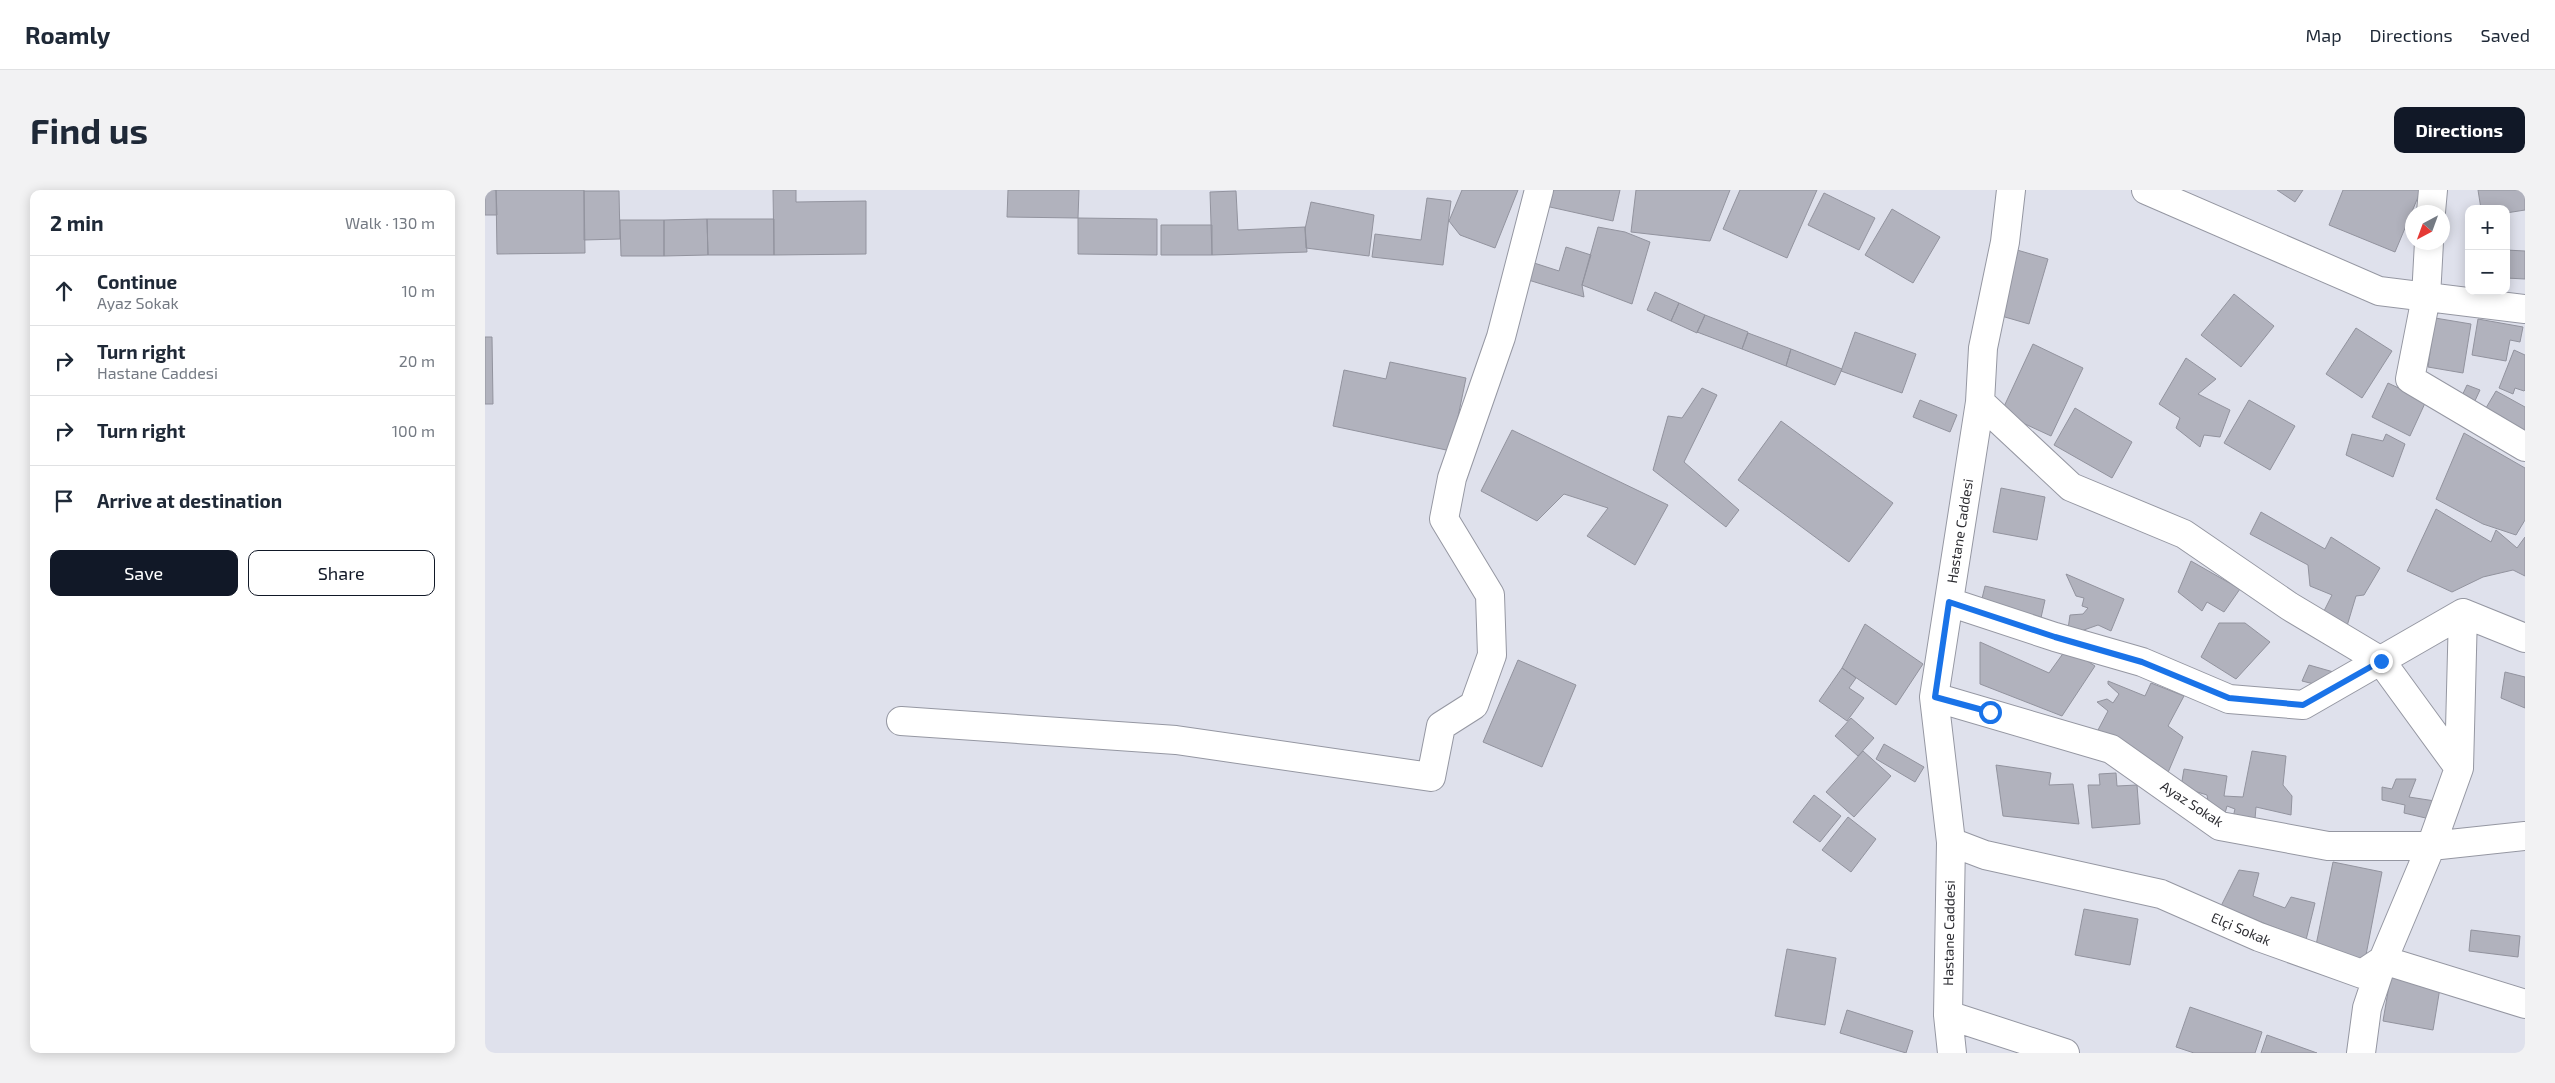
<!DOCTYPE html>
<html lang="en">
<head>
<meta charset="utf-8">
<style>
  body { margin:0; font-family:"Exo 2",sans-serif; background:#f2f2f3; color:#1f2937 }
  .controls { position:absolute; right:15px; top:15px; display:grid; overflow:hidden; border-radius:10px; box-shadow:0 2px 12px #0003 }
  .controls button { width:45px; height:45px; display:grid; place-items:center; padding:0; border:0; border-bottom:1px solid #e0e1e3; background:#fff; color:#1f2937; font:25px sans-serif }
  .compass { position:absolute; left:1920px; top:15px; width:45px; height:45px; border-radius:50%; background:#fff; box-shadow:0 2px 12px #0003; rotate:221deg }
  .stop { position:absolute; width:15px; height:15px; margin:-11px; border:4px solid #1a73e8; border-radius:50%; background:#fff }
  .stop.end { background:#1a73e8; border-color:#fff; box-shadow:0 1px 5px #0008 }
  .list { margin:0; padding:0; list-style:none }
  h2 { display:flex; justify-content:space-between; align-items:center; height:65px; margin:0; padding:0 20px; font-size:21px }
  h2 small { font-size:16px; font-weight:400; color:#747a83 }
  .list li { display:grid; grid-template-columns:32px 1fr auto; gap:15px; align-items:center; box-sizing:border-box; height:70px; padding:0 20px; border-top:1px solid #e0e1e3 }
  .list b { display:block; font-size:19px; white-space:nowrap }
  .list p { margin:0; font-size:16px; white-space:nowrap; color:#747a83 }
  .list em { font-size:16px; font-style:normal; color:#747a83 }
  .actions { display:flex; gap:10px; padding:15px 20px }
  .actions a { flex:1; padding:11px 0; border:1px solid #111827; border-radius:10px; text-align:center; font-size:18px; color:#111827 }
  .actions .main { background:#111827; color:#fff }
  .icon { flex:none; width:28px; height:28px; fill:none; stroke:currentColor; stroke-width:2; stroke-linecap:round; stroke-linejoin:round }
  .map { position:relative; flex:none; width:2040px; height:863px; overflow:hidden; border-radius:10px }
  header { display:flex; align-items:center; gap:30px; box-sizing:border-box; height:70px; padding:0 25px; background:#fff; border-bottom:1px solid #e0e1e3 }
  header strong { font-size:24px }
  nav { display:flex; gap:28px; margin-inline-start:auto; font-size:18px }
  .intro { display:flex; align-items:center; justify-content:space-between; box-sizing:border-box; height:120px; padding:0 30px }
  h1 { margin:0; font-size:35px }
  .button { padding:12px 22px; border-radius:10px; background:#111827; color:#fff; font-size:18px; font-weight:700 }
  main { display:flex; gap:30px; padding:0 30px }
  aside { flex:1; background:#fff; border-radius:10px; box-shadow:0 2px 12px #0003 }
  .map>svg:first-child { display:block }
</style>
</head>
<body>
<header>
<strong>Roamly</strong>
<nav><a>Map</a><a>Directions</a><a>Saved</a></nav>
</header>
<div class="intro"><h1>Find us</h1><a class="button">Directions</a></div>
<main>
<aside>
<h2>2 min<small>Walk · 130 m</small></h2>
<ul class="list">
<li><svg class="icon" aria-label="ahead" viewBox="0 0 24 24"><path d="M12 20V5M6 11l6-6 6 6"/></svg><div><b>Continue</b><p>Ayaz Sokak</p></div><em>10 m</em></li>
<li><svg class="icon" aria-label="right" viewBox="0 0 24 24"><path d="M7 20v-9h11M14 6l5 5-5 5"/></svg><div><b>Turn right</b><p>Hastane Caddesi</p></div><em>20 m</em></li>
<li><svg class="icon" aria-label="right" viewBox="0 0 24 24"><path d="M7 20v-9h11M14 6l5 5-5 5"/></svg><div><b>Turn right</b></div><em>100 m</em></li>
<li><svg class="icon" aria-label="arrive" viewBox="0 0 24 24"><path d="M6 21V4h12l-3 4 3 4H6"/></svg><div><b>Arrive at destination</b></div></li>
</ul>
<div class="actions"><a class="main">Save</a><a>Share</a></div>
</aside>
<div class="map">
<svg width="2040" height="863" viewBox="0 0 2040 863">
  <rect width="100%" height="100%" fill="#dfe1ec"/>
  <path fill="#b1b2bd" stroke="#92939e" d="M0 0H11L12 25H0Z
    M11 0H99L100 63 12 64Z
    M288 0H311V12L381 11V64L289 65Z
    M523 0H594L593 28 522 27Z
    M977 0H1033L1010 58 975 45 964 31Z
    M1060 0H1135L1128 31 1056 15Z
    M1151 0H1245L1225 51 1146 42Z
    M1255 0H1332L1302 68 1238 39Z
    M1792 0H1818L1810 12Z
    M1858 0H1936L1910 62 1844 35Z
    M1993 0H2040V20L2021 23V19H1996Z
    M99 1H134L135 49 99 50Z
    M751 1 753 40 820 37 822 62 727 65 725 2Z
    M1339 3 1390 28 1374 60 1323 35Z
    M942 8 966 11 958 75 887 67 890 44 936 50Z
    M826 12 889 25 884 66 821 58 820 39Z
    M1407 19 1455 47 1428 93 1380 65Z
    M593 28 672 29V65L593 64Z
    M222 29 223 65 179 66V30Z
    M222 29H289V65H223Z
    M135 30H179V66H136Z
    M676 35H727V65H676Z
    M1113 37 1140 42 1165 52 1147 114 1097 95Z
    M1081 57 1106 65 1097 95 1099 107 1040 89 1046 72 1074 81Z
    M1532 60 1563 69 1544 134 1513 125Z
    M2021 60 2040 61V89L2021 88Z
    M1170 102 1194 113 1186 131 1162 120Z
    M1749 104 1789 136 1756 177 1716 145Z
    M1194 113 1220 125 1212 143 1186 131Z
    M1220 125 1263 142 1257 159 1212 142Z
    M1950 128 1986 134 1978 183 1943 177Z
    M1993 129 2038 137 2035 152 2025 150 2021 171 1987 165Z
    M1871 138 1907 161 1877 208 1841 184Z
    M1370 142 1431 164 1417 203 1356 181Z
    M1263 143 1306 159 1301 176 1257 159Z
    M0 147H7L8 214H0Z
    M1548 154 1598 178 1566 246 1516 223Z
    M1306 159 1357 179 1350 195 1301 176Z
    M2029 160 2040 165V200L2039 201 2030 198 2028 204 2014 198Z
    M1701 168 1731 189 1713 204 1745 220 1735 247 1719 245 1715 257 1691 238 1695 228 1674 214Z
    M905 172 981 188 966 261 848 236 859 180 901 189Z
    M1903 193 1941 211 1925 246 1887 227Z
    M1982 195 1995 200 1988 215 1975 210Z
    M1217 198 1232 205 1199 272 1254 320 1241 337 1168 280 1183 226 1197 228Z
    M2011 201 2040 217V247L1998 223Z
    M1435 210 1472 225 1465 242 1428 227Z
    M1764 210 1810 236 1785 280 1739 253Z
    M1590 218 1647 252 1627 288 1569 255Z
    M1296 231 1408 313 1364 372 1253 290Z
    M1027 240 1183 315 1150 375 1102 346 1123 318 1079 304 1052 331 996 301Z
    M1979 243 2040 278V330L2031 345 1998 334 1951 309Z
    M1867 244 1898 251 1901 244 1920 254 1908 287 1861 265Z
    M1516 298 1560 307 1552 350 1508 342Z
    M1951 319 2006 352 2011 340 2032 358 2040 347V386L2028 380 1998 387 1967 402 1922 381Z
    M1776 322 1840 359 1846 347 1895 378 1879 405 1871 406 1862 436 1839 421 1847 405 1825 396 1823 375 1765 344Z
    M1706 371 1755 399 1739 422 1722 412 1717 421 1693 402Z
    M1581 384 1639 409 1626 441 1613 435 1582 446 1585 425 1598 424 1603 418 1597 416 1599 408 1591 406Z
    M1500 396 1560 410 1555 432 1495 417Z
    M1734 433H1760L1785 452 1751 489 1716 467Z
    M1380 434 1438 474 1411 515 1357 478Z
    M1495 452 1564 483 1582 458 1610 476 1577 526 1495 494Z
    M1033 470 1091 495 1057 577 998 552Z
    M1824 475 1852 483 1841 497 1817 491Z
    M1357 478 1371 488 1364 498 1379 508 1362 531 1334 511Z
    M2020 482 2040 487V518L2016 508Z
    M1623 491 1660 506 1666 493 1699 506 1683 536 1698 547 1679 592 1626 547 1613 540 1623 521 1612 512 1622 509 1628 513 1634 504 1623 494Z
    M1366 528 1389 548 1373 566 1350 546Z
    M1399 554 1439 577 1430 592 1391 569Z
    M1378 561 1406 586 1369 627 1341 602Z
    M1767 561 1801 566 1798 595 1807 606 1806 625 1771 617 1770 629 1747 631 1750 619 1742 616 1739 627 1725 624 1722 605 1696 597 1699 579 1742 586 1739 606 1758 607Z
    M1511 575 1566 583 1564 595 1588 594 1594 634 1518 626Z
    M1631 583 1632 596 1652 595 1655 634 1607 638 1603 595H1615L1614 584Z
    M1911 589H1931L1924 607 1950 611 1945 629 1919 623 1920 615 1897 610V597L1907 599Z
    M1329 605 1356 626 1335 652 1308 632Z
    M1363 627 1391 649 1366 682 1337 660Z
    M1848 672 1897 682 1880 770 1830 760Z
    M1754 680 1774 683 1768 706 1800 718 1806 707 1830 713 1821 750 1736 716Z
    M1599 719 1653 729 1645 775 1590 765Z
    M1986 740 2035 746 2033 767 1984 761Z
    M1302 759 1351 768 1340 835 1290 826Z
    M1906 784 1956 792 1948 840 1898 831Z
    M1705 817 1777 842 1770 863H1709L1691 857Z
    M1362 820 1428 841 1421 863 1355 843Z
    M1782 845 1832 863H1776Z"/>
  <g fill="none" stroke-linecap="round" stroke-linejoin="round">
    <defs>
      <path id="minor" d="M1661 0 1894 101 2040 119
        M1946 22 1948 0
        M1944 52 1941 107 1925 189 2040 257
        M1495 212 1586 297 1699 344 1804 416 1896 471 1974 578 1946 656 1898 770 1882 818 1876 863
        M1464 412 1570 447 1657 472 1744 509 1818 515 1978 423 2040 448
        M1449 507 1626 559 1735 636 1843 656H1946L2040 646
        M416 531 691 550 946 587 956 536 989 515 1007 465 1005 405 959 329 967 288 1016 147 1054 0
        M1974 578 1978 423
        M1466 652 1500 665 1676 704 1774 747 1877 784 1898 770 2040 814
        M1463 825 1580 863
        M1467 863 1463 825 1466 652 1449 507 1495 212 1498 158 1520 52 1526 0"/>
    </defs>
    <use href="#minor" stroke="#9597a2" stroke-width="30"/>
    <use href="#minor" stroke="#fff" stroke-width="28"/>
  </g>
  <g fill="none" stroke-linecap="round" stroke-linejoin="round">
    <path stroke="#1a73e8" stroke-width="6" d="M1505 522 1450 507 1464 412 1570 447 1657 472 1744 508 1818 515 1896 471"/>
  </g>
  <g text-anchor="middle" stroke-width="4.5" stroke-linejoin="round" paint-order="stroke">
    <g font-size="14" fill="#2d2d32" stroke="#fff">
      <text transform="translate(1475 341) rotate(-81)" y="5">Hastane Caddesi</text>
      <text transform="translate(1707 614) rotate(33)" y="5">Ayaz Sokak</text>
      <text transform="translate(1756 739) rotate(23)" y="5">Elçi Sokak</text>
      <text transform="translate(1464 743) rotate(-89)" y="5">Hastane Caddesi</text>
    </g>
  </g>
</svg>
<div class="controls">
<button>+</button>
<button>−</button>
</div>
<svg class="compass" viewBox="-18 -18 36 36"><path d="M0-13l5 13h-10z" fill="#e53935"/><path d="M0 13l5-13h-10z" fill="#747a83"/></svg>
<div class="stop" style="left:1505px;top:522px"></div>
<div class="stop end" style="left:1896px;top:471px"></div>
</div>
</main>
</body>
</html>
